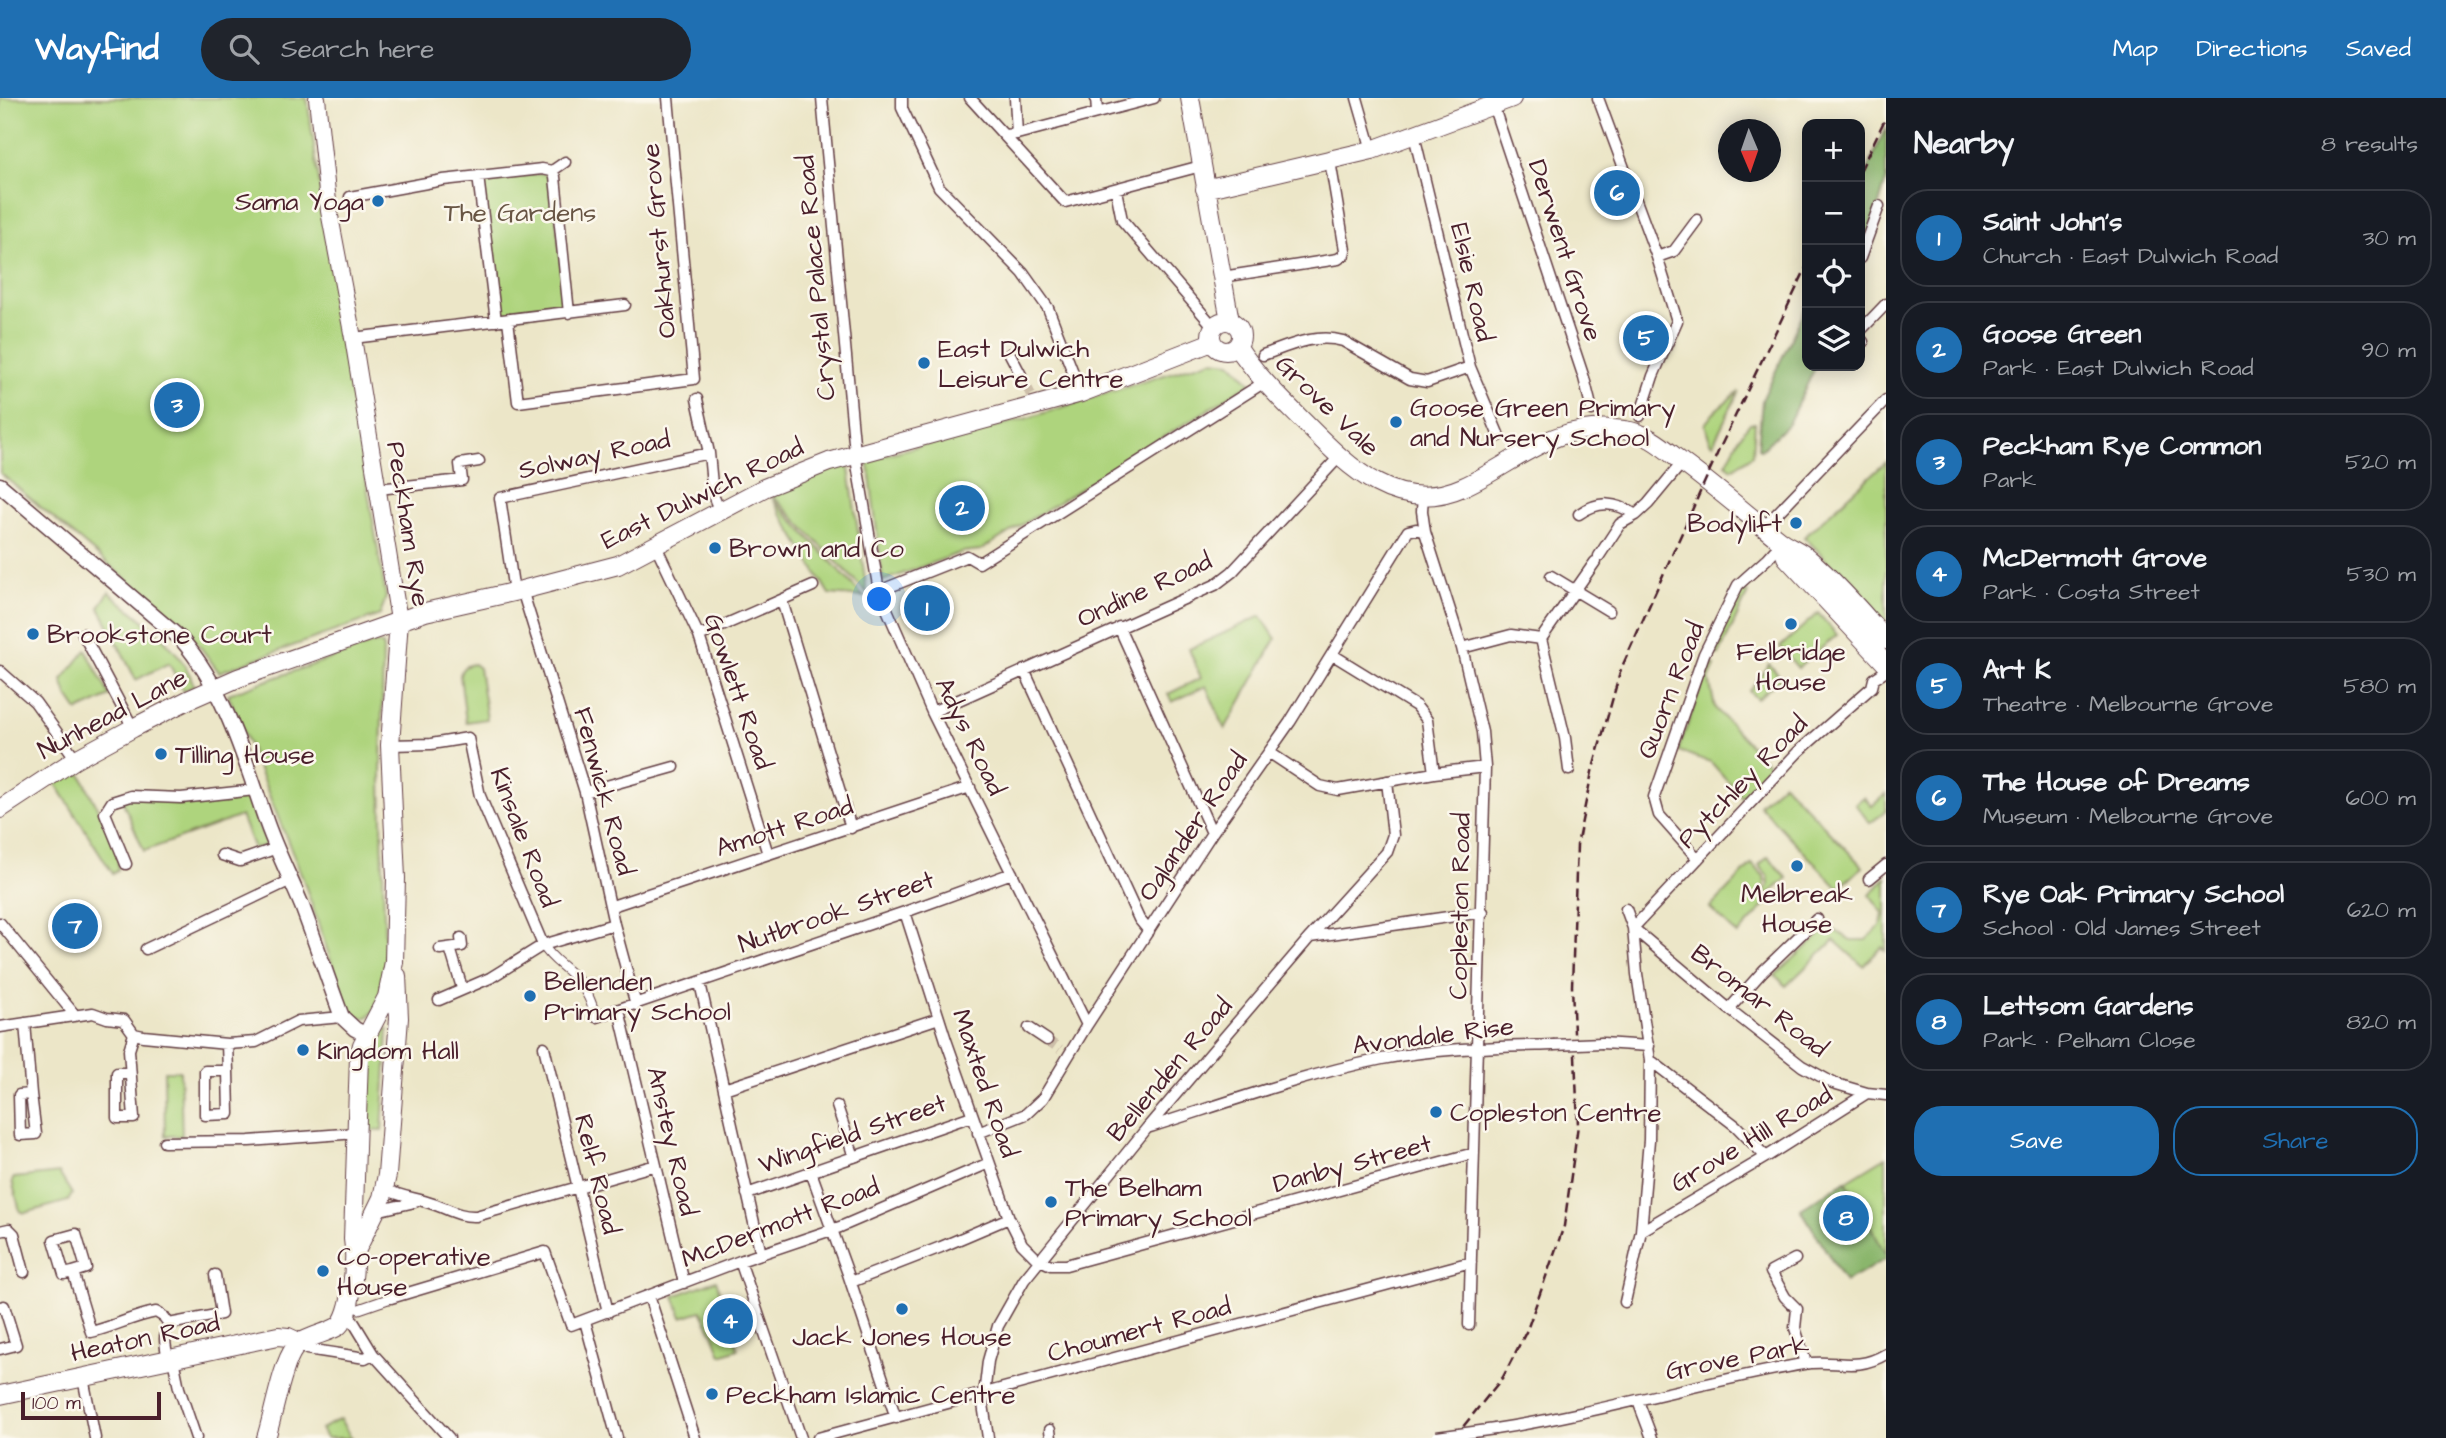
<!DOCTYPE html>
<html lang="en">
<head>
<meta charset="utf-8">
<style>
  body { margin:0; font-family:"Architects Daughter",sans-serif; background:#20242c; color:#f1f3f6 }
  .controls { position:absolute; right:21px; top:21px; display:grid; overflow:hidden; border-radius:14px; box-shadow:0 4px 18px #0003 }
  .controls button { width:63px; height:63px; display:grid; place-items:center; padding:0; border:0; border-bottom:2px solid #363941; background:#171b24; color:#f1f3f6; font:35px sans-serif }
  .compass { position:absolute; left:1718px; top:21px; width:63px; height:63px; border-radius:50%; background:#171b24; box-shadow:0 4px 18px #0003; rotate:178deg }
  .scale { position:absolute; left:21px; bottom:18px; width:140px; box-sizing:border-box; padding-left:7px; border:4px solid #4a1f2b; border-top:0; font-size:19px; line-height:24px; white-space:nowrap; color:#4a1f2b; -webkit-text-stroke:5px #fbf7ec; paint-order:stroke }
  .you { position:absolute; left:880px; top:502px; width:24px; height:24px; margin:-18px; border:5px solid #fff; border-radius:50%; background:#1a73e8; box-shadow:0 0 0 10px #1a73e833 }
  .badge { display:grid; place-items:center; width:46px; height:46px; border-radius:50%; background:#1f6fb2; color:#fff; font-size:23px; font-weight:700 }
  .pin { position:absolute; translate:-50% -50%; border:4px solid #fff; box-shadow:0 2px 7px #0006 }
  .list { margin:0; padding:0; list-style:none }
  h2 { display:flex; justify-content:space-between; align-items:center; height:91px; margin:0; padding:0 28px; font-size:30px }
  h2 small { font-size:23px; font-weight:400; color:#9ea1a6 }
  .list li { display:grid; grid-template-columns:46px 1fr auto; gap:21px; align-items:center; box-sizing:border-box; height:98px; margin:0 14px 14px; padding:0 14px; border:2px solid #363941; border-radius:28px }
  .list b { display:block; font-size:26px; white-space:nowrap }
  .list p { margin:0; font-size:23px; white-space:nowrap; color:#9ea1a6 }
  .list em { font-size:23px; font-style:normal; color:#9ea1a6 }
  .actions { display:flex; gap:14px; padding:21px 28px }
  .actions a { flex:1; padding:16px 0; border:2px solid #1f6fb2; border-radius:28px; text-align:center; font-size:24px; color:#1f6fb2 }
  .actions .main { background:#1f6fb2; color:#fff }
  .icon { flex:none; width:38px; height:38px; fill:none; stroke:currentColor; stroke-width:2; stroke-linecap:round; stroke-linejoin:round }
  .map { position:relative; flex:none; width:1886px; height:1340px; overflow:hidden }
  header { display:flex; align-items:center; gap:42px; box-sizing:border-box; height:98px; padding:0 35px; background:#1f6fb2; color:#fff }
  header strong { font-size:33px }
  nav { display:flex; gap:38px; margin-inline-start:auto; font-size:24px }
  .search { width:490px; height:63px; background:#20242c; display:flex; align-items:center; gap:18px; box-sizing:border-box; padding:0 24px; border-radius:38px; color:#9ea1a6; font-size:26px }
  main { display:flex }
  aside { flex:1; background:#171b24 }
  .map>svg:first-child { display:block }
</style>
</head>
<body>
<header>
<strong>Wayfind</strong>
<div class="search"><svg class="icon" aria-label="search" viewBox="0 0 24 24"><circle cx="10" cy="10" r="6"/><path d="M15 15l6 6"/></svg>Search here</div>
<nav><a>Map</a><a>Directions</a><a>Saved</a></nav>
</header>
<main>
<div class="map">
<svg width="1886" height="1340" viewBox="0 0 1886 1340">
  <rect width="100%" height="100%" fill="#fbf7ec"/>
  <filter id="ink" filterUnits="userSpaceOnUse"><feTurbulence type="fractalNoise" baseFrequency=".0143" numOctaves="2"/><feDisplacementMap in="SourceGraphic" scale="14" xChannelSelector="R" yChannelSelector="G"/><feConvolveMatrix kernelMatrix="1 2 1 2 8 2 1 2 1" color-interpolation-filters="sRGB"/></filter>
  <filter id="wash" filterUnits="userSpaceOnUse"><feTurbulence type="fractalNoise" baseFrequency=".00686" numOctaves="4" result="noise"/><feDisplacementMap in="SourceGraphic" scale="28" xChannelSelector="R" yChannelSelector="G"/><feGaussianBlur stdDeviation="1.57" result="paint"/><feColorMatrix in="noise" values="0 0 0 0 0 0 0 0 0 0 0 0 0 0 0 0 0 1.4 0 .05"/><feComposite in="paint" operator="in"/></filter>
  <g filter="url(#wash)">
    <rect width="100%" height="100%" fill="#ece6c8"/>
    <path fill="#aed47d" stroke="#7c7a54" stroke-width="2" d="M0 0H307L342 242 386 499 380 517 219 574 189 534 0 375Z
      M549 75 552 81 566 212 498 220 481 81Z
      M1212 262 1231 264 1251 285 981 452 962 454 883 483 868 361 1028 320Z
      M1739 293 1713 346 1710 344 1705 326 1717 311Z
      M1750 325H1755L1753 357 1732 371 1726 366 1739 340Z
      M848 364 867 495 771 396Z
      M1886 364V531L1820 455 1804 439Z
      M772 400 864 499 829 496Z
      M1742 492 1748 495 1719 557 1712 554Z
      M109 494C139 520 182 548 194 588L183 593 169 565 136 582 99 509Z
      M1818 515 1837 537 1798 570 1780 549Z
      M1261 518 1276 541 1225 631 1206 588 1172 604 1168 596 1201 580 1189 551Z
      M375 545 383 547 381 677 385 869C383 888 376 939 348 913L302 778 228 596Z
      M86 552 110 598 78 613 67 597 62 582Z
      M1710 565 1715 568 1709 581 1715 610 1771 669 1742 699 1711 664 1678 653Z
      M474 566 479 570 487 621 466 624 460 577C462 569 466 567 474 566Z
      M1769 566 1781 580 1757 601 1749 593Z
      M77 668 118 752V772L113 776 53 681Z
      M1783 685 1863 769 1838 790 1759 707Z
      M1886 696V713L1870 725 1855 706 1864 699 1872 708Z
      M120 697 194 702 247 700 267 747 254 751 241 718 144 753Z
      M1768 759 1787 780 1768 797 1764 793 1769 788 1768 778 1759 767Z
      M1752 766 1764 778 1765 787 1757 796 1767 805 1738 837 1710 810Z
      M1886 779V853L1882 849 1863 868 1834 842 1786 888 1775 877 1829 829 1851 842H1866L1881 827 1883 815 1870 797Z
      M383 930 388 931 382 1033 365 1032 369 951 375 939Z
      M164 973H180L182 1038H165Z
      M1886 1059V1161L1845 1184 1801 1111Z
      M59 1075 72 1096 68 1103 25 1115 20 1113 12 1083 14 1080Z
      M716 1182 727 1215 749 1208 755 1226 733 1233 738 1251 721 1257 713 1235 701 1213 682 1219 674 1198Z
      M340 1321 351 1340H326L321 1331Z"/>
    <path fill="#8ab66c" stroke="#6a6a4c" stroke-width="2" d="M1886 29V82L1860 171V89Z
      M1807 207V268H1816L1788 326 1761 352 1758 350 1762 302Z
      M1846 1083 1886 1157V1161L1845 1184 1801 1111Z"/>
  </g>
  <g filter="url(#ink)">
    <g fill="none" stroke-linecap="round" stroke-linejoin="round">
      <path stroke="#ccbea9" stroke-width="10" stroke-dasharray="10 5" stroke-linecap="butt" d="M1021 277 1031 297
        M1047 942 1060 951"/>
      <defs>
        <path id="pedestrian" d="M543 847C552 863 568 870 579 884 588 894 592 907 596 919
          M359 1211 391 1200"/>
        <path id="minor" d="M822 0 855 355 879 493 932 614 1087 927
          M902 0V10L939 89 1023 175 1048 210 1081 295
          M970 0 1065 104 1201 68
          M1015 0 1017 36
          M1096 0 1097 15
          M1357 0 1372 52
          M1598 0 1657 159 1677 223 1653 278 1640 318
          M1493 7 1584 280 1592 312
          M1004 37 1017 36 1154 0
          M1414 37 1470 269 1499 338
          M552 73 555 79 569 215
          M478 78 496 223
          M1116 92 1122 122 1213 228
          M350 99 443 82 542 71 552 73 565 64
          M1657 159 1674 153 1697 122
          M1860 160 1879 108
          M1222 179 1338 161 1344 157 1345 152 1330 63
          M508 222 518 304 694 281 668 0
          M1860 233 1886 206
          M353 240 625 207
          M1860 240 1863 244
          M1010 256 1021 277
          M1263 257C1289 248 1315 235 1343 243L1410 281 1427 284 1470 269
          M697 301 709 355 713 397 720 414
          M378 391 462 382 460 366 479 363
          M1423 397 1422 413 1425 434 1462 550 1482 634 1485 669 1469 1227
          M1579 416C1599 402 1616 404 1636 417L1648 406 1682 365
          M1764 429 1886 302
          M656 448 699 538 768 756
          M1599 458 1620 426 1636 417
          M1551 478 1609 513
          M522 492 585 694 614 826 636 907
          M879 493 967 458 979 465 1263 285
          M514 494 500 400 709 355
          M782 503 851 730
          M1119 529 1212 735
          M83 536 133 630
          M699 538 813 488
          M1462 550 1511 537 1541 541
          M1333 557 1416 608 1427 622 1434 675
          M1024 572 1139 821 1149 833
          M0 573 35 604 76 661
          M932 614 1215 487 1232 474 1339 359
          M390 647 431 646 468 640 480 698 543 847
          M1270 655 1320 688 1338 692 1434 675 1485 669
          M1569 672 1565 640 1541 541 1595 464
          M585 694 674 669
          M222 757 240 763 277 750
          M1698 761 1659 717 1654 699 1704 556 1738 487 1768 460 1782 444
          M126 766 105 715 112 704 131 698 181 700 255 692
          M1869 781 1886 767
          M612 808 970 689
          M905 814 946 942 1009 1120 1022 1146 1039 1163
          M0 825 74 916
          M1633 830 1798 654 1872 589 1874 581 1886 573
          M1633 830 1729 911 1802 968 1833 985 1867 995
          M1310 839 1483 814
          M450 850 462 890
          M146 851 291 782
          M440 851 462 848 461 840
          M700 885 761 1156
          M439 902 490 880 543 847 614 826
          M1729 911 1763 873 1817 821
          M619 912 684 1185
          M596 919 905 814 1012 775
          M25 925 31 996 19 997 20 1037 36 1036 31 996
          M0 929 93 915 107 920 124 922 134 936 143 938 227 946 256 944 298 923 342 919
          M1029 930 1047 942
          M1602 945 1649 948
          M227 946 228 973H205V1017L229 1016 228 973
          M544 949 608 1214
          M1650 962 1736 1028 1766 1059
          M130 975H117V1020H134L129 952 134 936
          M724 991 939 920
          M837 1008 854 1059
          M1150 1029C1226 1005 1303 977 1382 961 1437 950 1496 949 1553 947
          M978 1035 1026 1016 1043 1000 1087 927 1212 735 1290 624 1408 433 1416 431 1425 434
          M164 1044 249 1043 357 1035
          M811 1074 847 1173 896 1320
          M385 1091C401 1099 416 1100 433 1106 448 1111 460 1119 476 1118L656 1067
          M747 1096 972 1018
          M376 1113 415 1104
          M0 1133 9 1131 14 1136 24 1174
          M1641 1133 1766 1059 1867 995 1886 997
          M1795 1161 1771 1174 1785 1199 1797 1211 1795 1230 1806 1265
          M1040 1162 1051 1167H1066L1474 1055
          M740 1163 801 1340
          M73 1174 64 1176 54 1142 76 1136 86 1170 73 1174 91 1234C113 1229 133 1218 156 1214L164 1219 169 1226C162 1238 166 1249 168 1262
          M851 1184 941 1149 1009 1120
          M649 1198 695 1340
          M391 1200 545 1154 571 1227 740 1163 840 1129 989 1065
          M1625 1204 1641 1133 1649 1042 1650 962 1637 876 1633 830 1626 811
          M0 1209 4 1208 16 1247 0 1251
          M348 1215 373 1256 449 1340
          M585 1223 617 1340
          M169 1226 221 1216 215 1177
          M301 1245 307 1251 359 1259 365 1260 373 1256
          M173 1261 179 1290 196 1340
          M83 1280 95 1340
          M1638 1303 1652 1340
          M1495 1331C1599 1315 1700 1284 1803 1266 1835 1260 1854 1275 1886 1256
          M1050 1332 1051 1340
          M818 1340 1471 1164
          M988 1340 983 1306 988 1263 998 1228 1024 1182 1147 1030 1310 839 1387 754 1393 737 1387 683"/>
        <path id="tertiary" d="M0 387 181 541C224 590 244 659 265 720 275 750 290 779 302 808 316 845 328 882 342 919L355 931 367 937"/>
        <path id="secondary" d="M317 0 329 113 353 240 399 522"/>
        <path id="primary" d="M1190 0 1230 223
          M1205 91 1372 52 1512 0
          M1211 238a15 15 0 1 1 30 0a15 15 0 1 1-30 0Z
          M1237 248C1257 278 1279 299 1304 324 1347 367 1396 419 1463 389 1520 363 1554 322 1624 332 1650 335 1667 353 1687 368 1719 392 1748 417 1778 441 1788 449 1800 452 1809 461 1835 483 1864 516 1886 542
          M1782 444 1786 459 1886 566
          M0 711 76 661 133 630 188 602 238 580 425 514 522 492 618 467 764 390 829 364 1081 295 1212 244
          M357 1151 382 1100 387 1077 399 920 397 878
          M0 1297 278 1238 288 1239 301 1245
          M266 1340C273 1319 282 1266 294 1251 304 1238 323 1237 337 1229 353 1219 356 1159 353 1141L359 959 362 947 387 899 394 864 396 780 390 647 399 522"/>
      </defs>
      <use href="#pedestrian" stroke="#623d43" stroke-width="11"/>
      <use href="#minor" stroke="#623d43" stroke-width="13"/>
      <use href="#tertiary" stroke="#623d43" stroke-width="17"/>
      <use href="#secondary" stroke="#623d43" stroke-width="18"/>
      <use href="#primary" stroke="#623d43" stroke-width="20"/>
      <use href="#pedestrian" stroke="#fff" stroke-width="9"/>
      <use href="#minor" stroke="#fff" stroke-width="10"/>
      <use href="#tertiary" stroke="#fff" stroke-width="14"/>
      <use href="#secondary" stroke="#fff" stroke-width="16"/>
      <use href="#primary" stroke="#fff" stroke-width="18"/>
      <path stroke="#4a1f2b" stroke-width="2.5" stroke-dasharray="10 5" stroke-linecap="butt" d="M1860 73 1886 19
        M1454 1340 1503 1279 1527 1232 1564 1128 1578 1027 1572 888 1577 747 1592 674 1621 571 1718 354 1807 168"/>
      <defs>
        <path id="minor-bridge" d="M1553 947 1602 945
          M1437 1339 1495 1331"/>
      </defs>
      <use href="#minor-bridge" stroke="#623d43" stroke-width="13" stroke-linecap="butt"/>
      <use href="#minor-bridge" stroke="#fff" stroke-width="10"/>
    </g>
  </g>
  <g fill="#1f6fb2" stroke="#fbf7ec" stroke-width="2.5">
    <circle cx="378" cy="103" r="7"/>
    <circle cx="924" cy="265" r="7"/>
    <circle cx="1396" cy="324" r="7"/>
    <circle cx="1796" cy="425" r="7"/>
    <circle cx="715" cy="450" r="7"/>
    <circle cx="1791" cy="526" r="7"/>
    <circle cx="33" cy="536" r="7"/>
    <circle cx="161" cy="656" r="7"/>
    <circle cx="1797" cy="768" r="7"/>
    <circle cx="530" cy="898" r="7"/>
    <circle cx="303" cy="952" r="7"/>
    <circle cx="1436" cy="1014" r="7"/>
    <circle cx="1051" cy="1104" r="7"/>
    <circle cx="323" cy="1173" r="7"/>
    <circle cx="902" cy="1211" r="7"/>
    <circle cx="712" cy="1296" r="7"/>
  </g>
  <g text-anchor="middle" stroke-width="5" stroke-linejoin="round" paint-order="stroke">
    <g font-size="26" fill="#4a1f2b" stroke="#fbf7ec" text-anchor="start">
      <text x="364" y="112" text-anchor="end">Sama Yoga</text>
      <text x="938" y="259">East Dulwich<tspan x="938" dy="30">Leisure Centre</tspan></text>
      <text x="1410" y="318">Goose Green Primary<tspan x="1410" dy="30">and Nursery School</tspan></text>
      <text x="1782" y="434" text-anchor="end">Bodylift</text>
      <text x="729" y="459">Brown and Co</text>
      <text x="47" y="545">Brookstone Court</text>
      <text x="1791" y="562" text-anchor="middle">Felbridge<tspan x="1791" dy="30">House</tspan></text>
      <text x="175" y="665">Tilling House</text>
      <text x="1797" y="804" text-anchor="middle">Melbreak<tspan x="1797" dy="30">House</tspan></text>
      <text x="544" y="892">Bellenden<tspan x="544" dy="30">Primary School</tspan></text>
      <text x="317" y="961">Kingdom Hall</text>
      <text x="1450" y="1023">Copleston Centre</text>
      <text x="1065" y="1098">The Belham<tspan x="1065" dy="30">Primary School</tspan></text>
      <text x="337" y="1167">Co-operative<tspan x="337" dy="30">House</tspan></text>
      <text x="902" y="1247" text-anchor="middle">Jack Jones House</text>
      <text x="726" y="1305">Peckham Islamic Centre</text>
    </g>
    <g font-size="26" fill="#685544" stroke="#fbf7ec">
      <text x="520" y="123">The Gardens</text>
    </g>
    <g font-size="26" fill="#4a1f2b" stroke="#fbf7ec">
      <text transform="translate(658 143) rotate(-95)" y="9">Oakhurst Grove</text>
      <text transform="translate(1566 152) rotate(72)" y="9">Derwent Grove</text>
      <text transform="translate(815 180) rotate(-95)" y="9">Crystal Palace Road</text>
      <text transform="translate(1473 184) rotate(77)" y="9">Elsie Road</text>
      <text transform="translate(1328 307) rotate(44)" y="9">Grove Vale</text>
      <text transform="translate(594 356) rotate(-12)" y="9">Solway Road</text>
      <text transform="translate(702 395) rotate(-26)" y="9">East Dulwich Road</text>
      <text transform="translate(409 426) rotate(81)" y="9">Peckham Rye</text>
      <text transform="translate(1144 491) rotate(-25)" y="9">Ondine Road</text>
      <text transform="translate(1670 592) rotate(-69)" y="9">Quorn Road</text>
      <text transform="translate(739 593) rotate(71)" y="9">Gowlett Road</text>
      <text transform="translate(112 615) rotate(-28)" y="9">Nunhead Lane</text>
      <text transform="translate(971 638) rotate(64)" y="9">Adys Road</text>
      <text transform="translate(1742 683) rotate(-46)" y="9">Pytchley Road</text>
      <text transform="translate(605 693) rotate(75)" y="9">Fenwick Road</text>
      <text transform="translate(784 728) rotate(-18)" y="9">Amott Road</text>
      <text transform="translate(1192 728) rotate(-56)" y="9">Oglander Road</text>
      <text transform="translate(525 739) rotate(69)" y="9">Kinsale Road</text>
      <text transform="translate(1459 808) rotate(-89)" y="9">Copleston Road</text>
      <text transform="translate(836 813) rotate(-19)" y="9">Nutbrook Street</text>
      <text transform="translate(1760 902) rotate(38)" y="9">Bromar Road</text>
      <text transform="translate(1433 937) rotate(-7)" y="9">Avondale Rise</text>
      <text transform="translate(1169 971) rotate(-50)" y="9">Bellenden Road</text>
      <text transform="translate(986 985) rotate(71)" y="9">Maxted Road</text>
      <text transform="translate(852 1035) rotate(-19)" y="9">Wingfield Street</text>
      <text transform="translate(1751 1040) rotate(-31)" y="9">Grove Hill Road</text>
      <text transform="translate(673 1043) rotate(77)" y="9">Anstey Road</text>
      <text transform="translate(1352 1065) rotate(-15)" y="9">Danby Street</text>
      <text transform="translate(598 1076) rotate(76)" y="9">Relf Road</text>
      <text transform="translate(780 1124) rotate(-21)" y="9">McDermott Road</text>
      <text transform="translate(1139 1231) rotate(-15)" y="9">Choumert Road</text>
      <text transform="translate(145 1239) rotate(-12)" y="9">Heaton Road</text>
      <text transform="translate(1737 1259) rotate(-11)" y="9">Grove Park</text>
    </g>
  </g>
</svg>
<div class="controls">
<button>+</button>
<button>−</button>
<button><svg class="icon" aria-label="locate" viewBox="0 0 24 24"><circle cx="12" cy="12" r="6"/><path d="M12 2v4M12 18v4M2 12h4M18 12h4"/></svg></button>
<button><svg class="icon" aria-label="layers" viewBox="0 0 24 24"><path d="M12 4l9 5-9 5-9-5zM3 14l9 5 9-5"/></svg></button>
</div>
<svg class="compass" viewBox="-18 -18 36 36"><path d="M0-13l5 13h-10z" fill="#e53935"/><path d="M0 13l5-13h-10z" fill="#9ea1a6"/></svg>
<div class="scale">100 m</div>
<div class="you"></div>
<div class="pin badge" style="left:927px;top:510px">1</div>
<div class="pin badge" style="left:962px;top:410px">2</div>
<div class="pin badge" style="left:177px;top:307px">3</div>
<div class="pin badge" style="left:730px;top:1223px">4</div>
<div class="pin badge" style="left:1646px;top:240px">5</div>
<div class="pin badge" style="left:1617px;top:95px">6</div>
<div class="pin badge" style="left:75px;top:828px">7</div>
<div class="pin badge" style="left:1846px;top:1120px">8</div>
</div>
<aside>
<h2>Nearby<small>8 results</small></h2>
<ul class="list">
<li><span class="badge">1</span><div><b>Saint John's</b><p>Church · East Dulwich Road</p></div><em>30 m</em></li>
<li><span class="badge">2</span><div><b>Goose Green</b><p>Park · East Dulwich Road</p></div><em>90 m</em></li>
<li><span class="badge">3</span><div><b>Peckham Rye Common</b><p>Park</p></div><em>520 m</em></li>
<li><span class="badge">4</span><div><b>McDermott Grove</b><p>Park · Costa Street</p></div><em>530 m</em></li>
<li><span class="badge">5</span><div><b>Art K</b><p>Theatre · Melbourne Grove</p></div><em>580 m</em></li>
<li><span class="badge">6</span><div><b>The House of Dreams</b><p>Museum · Melbourne Grove</p></div><em>600 m</em></li>
<li><span class="badge">7</span><div><b>Rye Oak Primary School</b><p>School · Old James Street</p></div><em>620 m</em></li>
<li><span class="badge">8</span><div><b>Lettsom Gardens</b><p>Park · Pelham Close</p></div><em>820 m</em></li>
</ul>
<div class="actions"><a class="main">Save</a><a>Share</a></div>
</aside>
</main>
</body>
</html>
